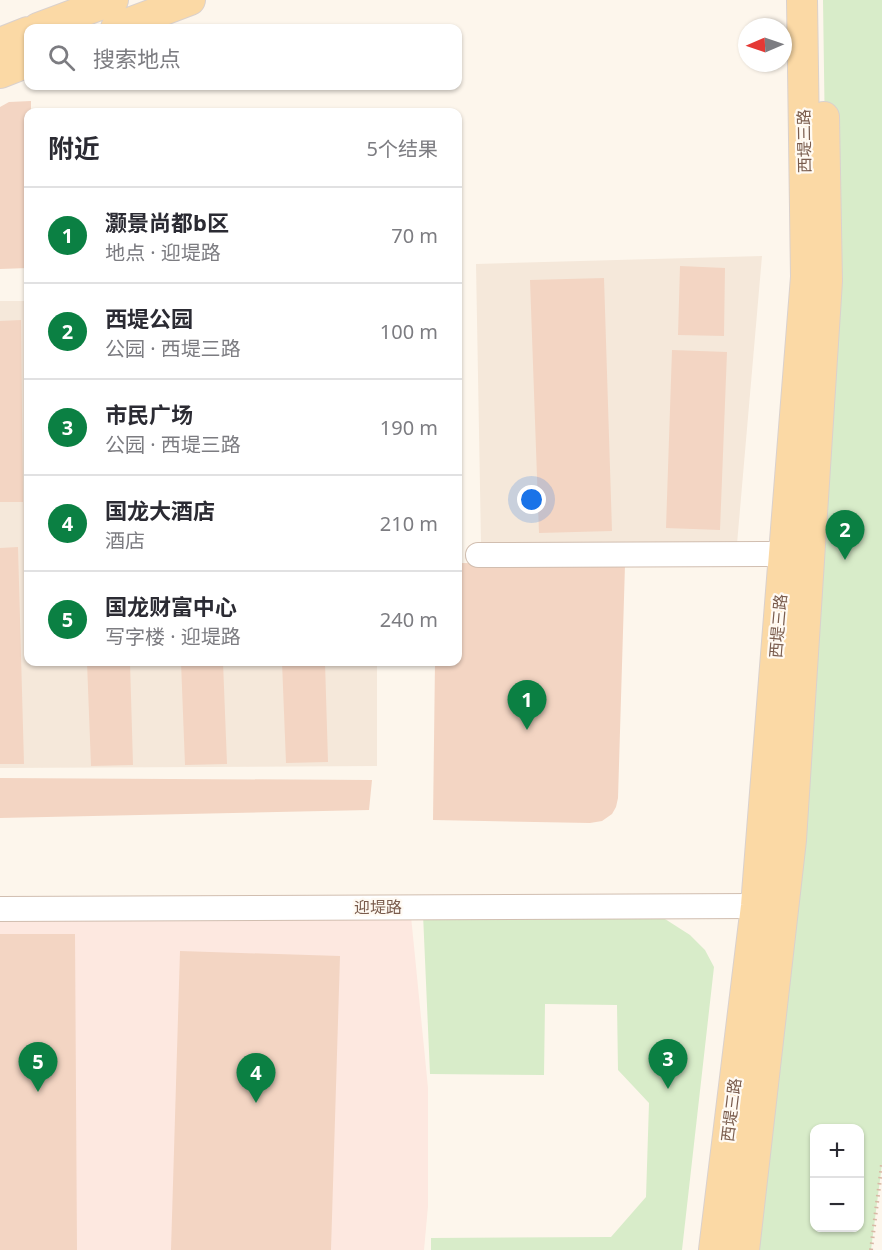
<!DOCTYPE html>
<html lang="zh">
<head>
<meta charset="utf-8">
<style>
  body { margin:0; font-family:"Noto Sans","Noto Sans SC",sans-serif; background:#f2f2f3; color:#2b2b33 }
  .controls { position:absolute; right:18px; bottom:18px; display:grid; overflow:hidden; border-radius:12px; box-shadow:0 2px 4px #0004 }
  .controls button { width:54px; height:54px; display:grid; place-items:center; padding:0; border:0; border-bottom:2px solid #e1e1e2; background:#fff; color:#2b2b33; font:30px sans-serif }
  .compass { position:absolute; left:738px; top:18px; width:54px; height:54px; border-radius:50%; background:#fff; box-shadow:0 2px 4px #0004; rotate:268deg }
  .you { position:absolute; left:532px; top:500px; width:21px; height:21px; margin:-15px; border:4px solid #fff; border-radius:50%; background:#1a73e8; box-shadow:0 0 0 9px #1a73e833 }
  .badge { display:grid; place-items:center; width:39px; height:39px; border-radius:50%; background:#0b8043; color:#fff; font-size:20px; font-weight:700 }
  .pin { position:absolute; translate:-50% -50px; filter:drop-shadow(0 2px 3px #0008) }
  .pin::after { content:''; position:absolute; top:32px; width:21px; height:18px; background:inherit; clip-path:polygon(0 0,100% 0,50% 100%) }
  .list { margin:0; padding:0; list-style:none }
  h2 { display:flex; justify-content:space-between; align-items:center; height:78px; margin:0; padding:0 24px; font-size:26px }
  h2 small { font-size:20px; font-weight:400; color:#7c7c81 }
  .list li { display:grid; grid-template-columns:39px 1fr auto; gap:18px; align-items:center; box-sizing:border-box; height:96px; padding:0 24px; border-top:2px solid #e1e1e2 }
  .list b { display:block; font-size:22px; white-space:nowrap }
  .list p { margin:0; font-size:20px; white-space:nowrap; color:#7c7c81 }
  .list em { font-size:20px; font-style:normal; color:#7c7c81 }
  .icon { flex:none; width:33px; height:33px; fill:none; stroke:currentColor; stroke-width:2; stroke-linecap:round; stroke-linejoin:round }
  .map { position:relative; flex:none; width:882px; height:1250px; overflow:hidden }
  .search { position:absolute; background:#fff; box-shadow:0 2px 4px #0004; left:24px; top:24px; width:438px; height:66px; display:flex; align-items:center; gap:15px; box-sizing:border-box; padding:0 21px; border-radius:12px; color:#7c7c81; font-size:22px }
  .panel { position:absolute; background:#fff; box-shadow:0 2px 4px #0004; left:24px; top:108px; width:438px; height:558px; border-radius:12px }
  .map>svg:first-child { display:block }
</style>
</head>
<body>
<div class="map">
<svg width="882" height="1250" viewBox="0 0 882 1250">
  <rect width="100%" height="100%" fill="#fdf6ec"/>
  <path fill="#f5e8da" d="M762 256 737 544 481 543 476 264Z
    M0 301H28V662H377V766L0 768Z"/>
  <path fill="#fde8e0" d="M410 906 428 1088V1206L424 1250H0V909Z"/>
  <path fill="#d8ecc9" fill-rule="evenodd" d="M823 0H882V1164L871 1250H744L827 281ZM814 1128H860V1228H814Z
    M423 914 665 919 690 935 705 950 714 967 682 1250H431V1238L611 1237 646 1197 649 1103 618 1070 617 1005 545 1004 544 1075 430 1074Z"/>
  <path fill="#f3d5c3" d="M31 101V112H28V268L0 269V107L9 102Z
    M680 266 725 268 724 336 678 335Z
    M604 278 612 531 539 533 530 280Z
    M21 320 23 502H0V321Z
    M672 350 727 352 720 530 666 528Z
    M18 547 24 764H0V548Z
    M458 563 625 565 618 798 616 807 612 814 602 821 590 823 433 820 435 662H458Z
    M87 662H130L133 765 91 766Z
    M181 662H223L227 764 185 765Z
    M282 662H325L328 762 286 763Z
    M0 778 372 780 369 810 0 818Z
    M0 934H75L77 1250H0Z
    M180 951 340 956 331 1250H171Z"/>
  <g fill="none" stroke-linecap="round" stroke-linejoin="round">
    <defs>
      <path id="minor" d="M478 555 784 554
        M0 909 756 906"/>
      <path id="major" d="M38 28 113 0
        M116 28 190 0
        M0 43 28 32
        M0 73 28 62
        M714 1250 756 906 806 277 802 0
        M744 1250 791 840 827 281 824 117"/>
    </defs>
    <use href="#minor" stroke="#d1beb0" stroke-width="26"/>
    <use href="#major" stroke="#dad1cd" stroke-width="32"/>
    <path stroke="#d9b8a5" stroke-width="4" stroke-dasharray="1.5 4.5" stroke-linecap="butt" d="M871 1250 882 1164"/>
    <use href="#minor" stroke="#fff" stroke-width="24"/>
    <use href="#major" stroke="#fbd9a5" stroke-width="30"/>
  </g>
  <g text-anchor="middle" stroke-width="4.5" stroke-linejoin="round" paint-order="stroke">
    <g font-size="16" fill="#7a5c4d" stroke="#fffaf3">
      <text transform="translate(804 141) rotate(-91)" y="6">西堤三路</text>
      <text transform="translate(778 626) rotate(-85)" y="6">西堤三路</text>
      <text x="378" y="913">迎堤路</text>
      <text transform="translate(731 1110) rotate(-83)" y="6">西堤三路</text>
    </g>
  </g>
</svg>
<div class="controls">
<button>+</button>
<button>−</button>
</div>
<svg class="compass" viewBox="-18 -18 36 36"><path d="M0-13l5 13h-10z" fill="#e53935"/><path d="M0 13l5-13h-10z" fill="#7c7c81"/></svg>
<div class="you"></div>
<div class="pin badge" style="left:527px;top:730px">1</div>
<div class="pin badge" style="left:845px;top:560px">2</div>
<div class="pin badge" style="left:668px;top:1089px">3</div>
<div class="pin badge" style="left:256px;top:1103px">4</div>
<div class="pin badge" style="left:38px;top:1092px">5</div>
<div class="search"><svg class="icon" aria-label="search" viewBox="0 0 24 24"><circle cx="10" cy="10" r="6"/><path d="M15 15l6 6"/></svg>搜索地点</div>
<section class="panel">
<h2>附近<small>5个结果</small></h2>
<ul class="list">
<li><span class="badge">1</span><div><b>灏景尚都b区</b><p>地点 · 迎堤路</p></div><em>70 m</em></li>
<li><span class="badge">2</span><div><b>西堤公园</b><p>公园 · 西堤三路</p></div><em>100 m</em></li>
<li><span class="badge">3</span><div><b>市民广场</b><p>公园 · 西堤三路</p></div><em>190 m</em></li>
<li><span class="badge">4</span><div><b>国龙大酒店</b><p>酒店</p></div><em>210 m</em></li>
<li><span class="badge">5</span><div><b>国龙财富中心</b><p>写字楼 · 迎堤路</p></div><em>240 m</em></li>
</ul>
</section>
</div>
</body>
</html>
